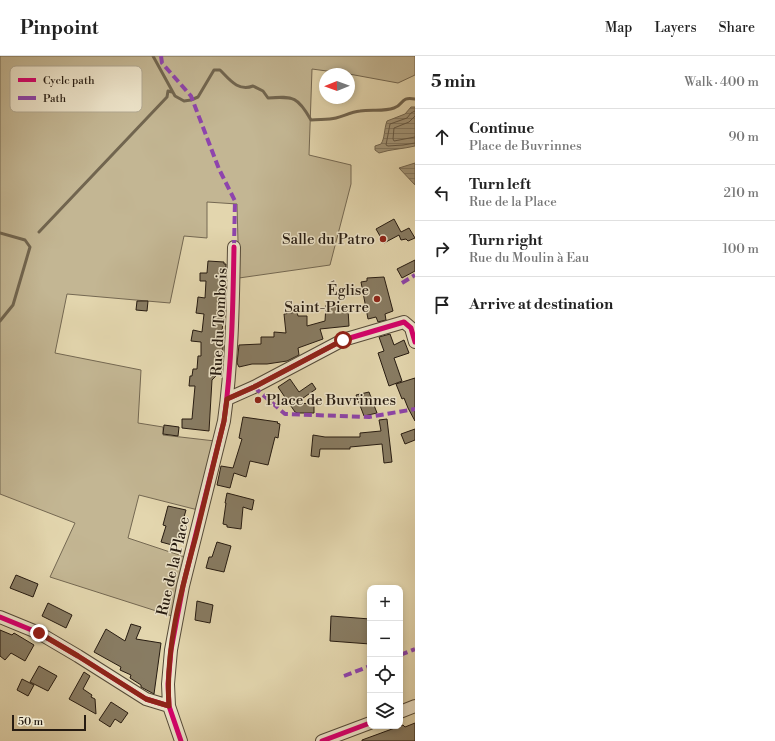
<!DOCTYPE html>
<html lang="en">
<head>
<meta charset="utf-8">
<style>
  body { margin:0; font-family:"Libre Bodoni",serif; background:#f2f2f2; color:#222 }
  .controls { position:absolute; right:12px; bottom:12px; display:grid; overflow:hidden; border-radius:8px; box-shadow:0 2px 6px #0003 }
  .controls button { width:36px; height:36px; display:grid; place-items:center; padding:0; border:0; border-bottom:1px solid #e0e0e0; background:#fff; color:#222; font:20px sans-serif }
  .compass { position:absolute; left:319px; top:12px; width:36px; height:36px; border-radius:50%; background:#fff; box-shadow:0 2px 6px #0003; rotate:269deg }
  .scale { position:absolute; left:12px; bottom:10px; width:74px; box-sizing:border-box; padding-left:4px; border:2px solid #261b11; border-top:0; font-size:11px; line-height:14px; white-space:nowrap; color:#261b11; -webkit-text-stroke:3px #ede4ca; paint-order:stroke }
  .stop { position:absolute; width:12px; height:12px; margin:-9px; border:3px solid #8f2418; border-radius:50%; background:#fff }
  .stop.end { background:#8f2418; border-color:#fff; box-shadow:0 1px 4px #0008 }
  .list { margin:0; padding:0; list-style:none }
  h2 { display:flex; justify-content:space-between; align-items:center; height:52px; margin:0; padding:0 16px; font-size:17px }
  h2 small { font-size:13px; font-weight:400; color:#767676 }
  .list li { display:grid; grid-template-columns:26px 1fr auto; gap:12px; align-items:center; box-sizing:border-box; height:56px; padding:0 16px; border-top:1px solid #e0e0e0 }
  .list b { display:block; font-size:15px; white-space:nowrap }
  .list p { margin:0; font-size:13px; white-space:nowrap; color:#767676 }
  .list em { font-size:13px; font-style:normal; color:#767676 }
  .icon { flex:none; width:22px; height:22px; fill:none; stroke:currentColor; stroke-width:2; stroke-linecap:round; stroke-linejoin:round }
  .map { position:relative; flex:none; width:415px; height:685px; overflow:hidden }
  header { display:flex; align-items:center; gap:24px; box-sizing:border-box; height:56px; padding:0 20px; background:#fff; border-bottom:1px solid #e0e0e0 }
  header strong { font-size:19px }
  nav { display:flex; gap:22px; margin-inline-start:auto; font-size:14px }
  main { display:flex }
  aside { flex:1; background:#fff }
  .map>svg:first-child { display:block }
</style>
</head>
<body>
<header>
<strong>Pinpoint</strong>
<nav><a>Map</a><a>Layers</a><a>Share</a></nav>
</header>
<main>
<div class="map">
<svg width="415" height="685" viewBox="0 0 415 685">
  <defs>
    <pattern id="water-rules" width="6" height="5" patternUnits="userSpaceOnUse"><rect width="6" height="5" fill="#a39679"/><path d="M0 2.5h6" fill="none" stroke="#857a62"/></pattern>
  </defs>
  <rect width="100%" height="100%" fill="#e3d6ae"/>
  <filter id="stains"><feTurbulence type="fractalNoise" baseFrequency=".005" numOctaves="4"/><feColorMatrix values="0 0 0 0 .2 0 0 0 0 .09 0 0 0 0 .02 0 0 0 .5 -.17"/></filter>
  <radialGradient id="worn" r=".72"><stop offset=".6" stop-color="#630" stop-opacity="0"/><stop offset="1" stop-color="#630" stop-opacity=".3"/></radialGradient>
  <path fill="#c3b693" stroke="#746852" d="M0 0H415V19L398 27 349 18 312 13 309 99 351 109V128L330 209 239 222 237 148 207 146V182L184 180 170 247 67 238 55 297 141 314 138 367 163 371V379L215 385 198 454 139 439 128 482 185 501 172 560 50 521 75 467 0 438Z"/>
  <path fill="url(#water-rules)" stroke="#71654f" d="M411 51H415V90C403 93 391 93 379 97L375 94V90L381 88C385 82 384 73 387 65L405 58Z
    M415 107V129L399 112Z"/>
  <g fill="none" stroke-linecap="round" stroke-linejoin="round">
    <path stroke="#645845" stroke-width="1" d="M415 55 411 57 407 62 390 68 386 89 388 90 403 89 415 87
      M415 60 409 66 394 72 393 83 394 85 415 81"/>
    <path stroke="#71654f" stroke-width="3" d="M153 0 175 40 184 45 191 44 198 41 214 14H220C229 23 238 36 253 30L263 35 268 42C294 40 298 41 311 64 319 63 328 64 336 62 344 60 351 56 360 55 372 53 383 56 394 52 404 49 400 40 415 43
      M39 176 167 41 168 35 172 36
      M0 177 25 184 30 191 13 249 0 265"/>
  </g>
  <path fill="#887c63" stroke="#261b11" d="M394 163 401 176 409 172 415 182 408 185 406 183 401 184 399 179 384 187 376 173Z
    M415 204V215L402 222 397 213Z
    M208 205 224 206V208H226L225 242 222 276H224L222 306H220L218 318 212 324 209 375 182 372V363H192L195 330H189L190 320H192L193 313H197L198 300H201V286L191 285 193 274 202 276 204 258 196 257 197 250 198 241 205 242 206 225H200V217H207Z
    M384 221 393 255 385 258 386 264 378 266 376 261 368 263 361 226 367 225V222Z
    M137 245H148L147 255 136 254Z
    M326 249 342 250 341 254 348 253 349 270 320 273 323 283 298 292 299 299 287 305 267 308H252L239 311 237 307 239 289 261 288V281H274V276L286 277 284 258 297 256 298 260H307V270L325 265Z
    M390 278 394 289 404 284 409 297 394 302 402 325 389 330 378 297 384 295 379 281Z
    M415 322V365L408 352 404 342 402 343 396 328Z
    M290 323 299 336 312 327 316 333 296 347 314 348V357H298L295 356 278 331Z
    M369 336 377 357 364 360 356 339Z
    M243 361 278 366 277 367 280 368 278 382 275 381 268 409 250 405 246 421 234 417 230 432 217 429 221 410 233 412 242 383 239 382Z
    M387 363 392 406 384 407 382 388 350 391V393H320L319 401 311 400 313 379 325 381H360V377L381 375 379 364Z
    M164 369 179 371 178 380 163 378Z
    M415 373V384L405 388 401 378Z
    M227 437 254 444 252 454 243 451 241 473 227 471V469L223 468 226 447H225Z
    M168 450 186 454 176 489 172 488V489L161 486 166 470 163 469Z
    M217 486 231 490 224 516 206 512 209 501H212Z
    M16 519 38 528 33 541 10 532Z
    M197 545 213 549 210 567 195 564Z
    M48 547 72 559 66 572 42 560Z
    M331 560 370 563V588L330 585Z
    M131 568 141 571 136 583 161 587 154 638 141 631V629L130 622 131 619 120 614 121 611 94 596 106 573 125 585Z
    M0 574 12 579 14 577 34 589 25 605 11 597 5 604 0 600Z
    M39 610 57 620 48 635 30 626Z
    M84 616 90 620 83 633 92 639 91 641 95 643 96 658 69 643Z
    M22 623 34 629 28 640 17 634Z
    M111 646 128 657 121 667 115 663 110 671 99 664Z
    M415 667V685H362V684L403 669 405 671Z"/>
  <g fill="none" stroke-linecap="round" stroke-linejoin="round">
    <defs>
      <path id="minor" d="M227 343 254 331 343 284 404 266 411 272 415 286
        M0 561 39 577 78 600 146 643 169 650
        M400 656 415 650
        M181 685 169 650 168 628 171 594 183 530 224 365C232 308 233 249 234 191
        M322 685 370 667"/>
    </defs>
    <use href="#minor" stroke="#554a38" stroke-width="14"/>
    <use href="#minor" stroke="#ede4ca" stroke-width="12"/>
    <path stroke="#8e44ad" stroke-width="4" stroke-dasharray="8 4" stroke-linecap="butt" d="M161 0 162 7 191 40 219 113 235 145 234 191
      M402 227 415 219
      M254 331 285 358 369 361 415 353
      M400 599 415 593
      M344 620 370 610"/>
    <defs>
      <path id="cycleway" d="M227 343 254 331 343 284 404 266 411 272 415 286
        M0 561 39 577 78 600 146 643 169 650
        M181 685 169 650 168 628 171 594 183 530 224 365C232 308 233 249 234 191
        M322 685 370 667"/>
    </defs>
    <use href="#cycleway" stroke="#ede4ca" stroke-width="8"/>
    <use href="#cycleway" stroke="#d6006c" stroke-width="5"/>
  </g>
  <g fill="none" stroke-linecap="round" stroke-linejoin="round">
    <path stroke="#8f2418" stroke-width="5" d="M39 577 78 600 146 643 169 650C165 593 181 535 196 480 205 442 215 403 224 365L227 343 254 331 343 284"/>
  </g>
  <g fill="#8f2418" stroke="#ede4ca" stroke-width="1.5">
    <circle cx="383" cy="183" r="4"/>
    <circle cx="377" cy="243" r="4"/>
    <circle cx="258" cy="344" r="4"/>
  </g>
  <g text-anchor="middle" stroke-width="3" stroke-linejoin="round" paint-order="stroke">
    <g font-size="15" fill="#261b11" stroke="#ede4ca" text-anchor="end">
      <text x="375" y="188">Salle du Patro</text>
      <text x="369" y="239">Église<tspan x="369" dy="17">Saint-Pierre</tspan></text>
      <text x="266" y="349" text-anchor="start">Place de Buvrinnes</text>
    </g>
    <g font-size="15" fill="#261b11" stroke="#ede4ca">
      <text transform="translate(219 266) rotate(-87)" y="5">Rue du Tombois</text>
      <text transform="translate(173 510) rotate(-77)" y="5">Rue de la Place</text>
    </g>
  </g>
  <rect x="10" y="10" width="132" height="46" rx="6" fill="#ede4ca" stroke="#b1a892" stroke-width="1"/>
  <rect x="18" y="22" width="18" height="4" fill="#d6006c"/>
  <rect x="18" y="40" width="18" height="4" fill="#8e44ad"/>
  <g font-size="11" fill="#261b11">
    <text x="43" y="28">Cycle path</text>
    <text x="43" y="46">Path</text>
  </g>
  <rect width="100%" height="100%" filter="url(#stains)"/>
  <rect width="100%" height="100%" fill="url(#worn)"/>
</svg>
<div class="controls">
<button>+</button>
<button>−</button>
<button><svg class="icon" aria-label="locate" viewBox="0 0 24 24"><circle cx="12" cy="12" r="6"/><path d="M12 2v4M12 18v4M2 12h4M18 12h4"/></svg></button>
<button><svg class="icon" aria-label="layers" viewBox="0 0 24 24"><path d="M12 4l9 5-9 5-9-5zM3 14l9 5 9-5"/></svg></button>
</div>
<svg class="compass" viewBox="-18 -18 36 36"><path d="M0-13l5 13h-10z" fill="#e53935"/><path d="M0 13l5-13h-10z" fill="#767676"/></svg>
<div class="scale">50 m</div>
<div class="stop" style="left:343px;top:284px"></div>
<div class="stop end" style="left:39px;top:577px"></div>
</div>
<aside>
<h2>5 min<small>Walk · 400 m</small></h2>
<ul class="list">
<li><svg class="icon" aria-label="ahead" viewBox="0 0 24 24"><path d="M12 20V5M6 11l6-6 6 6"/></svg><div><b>Continue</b><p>Place de Buvrinnes</p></div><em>90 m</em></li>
<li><svg class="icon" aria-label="left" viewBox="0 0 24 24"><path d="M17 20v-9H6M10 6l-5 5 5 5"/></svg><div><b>Turn left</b><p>Rue de la Place</p></div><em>210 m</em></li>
<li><svg class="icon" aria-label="right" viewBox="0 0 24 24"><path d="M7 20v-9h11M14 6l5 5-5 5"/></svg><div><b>Turn right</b><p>Rue du Moulin à Eau</p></div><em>100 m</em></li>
<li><svg class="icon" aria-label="arrive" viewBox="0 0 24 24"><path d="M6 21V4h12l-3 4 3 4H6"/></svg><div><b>Arrive at destination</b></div></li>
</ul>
</aside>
</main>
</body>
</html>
